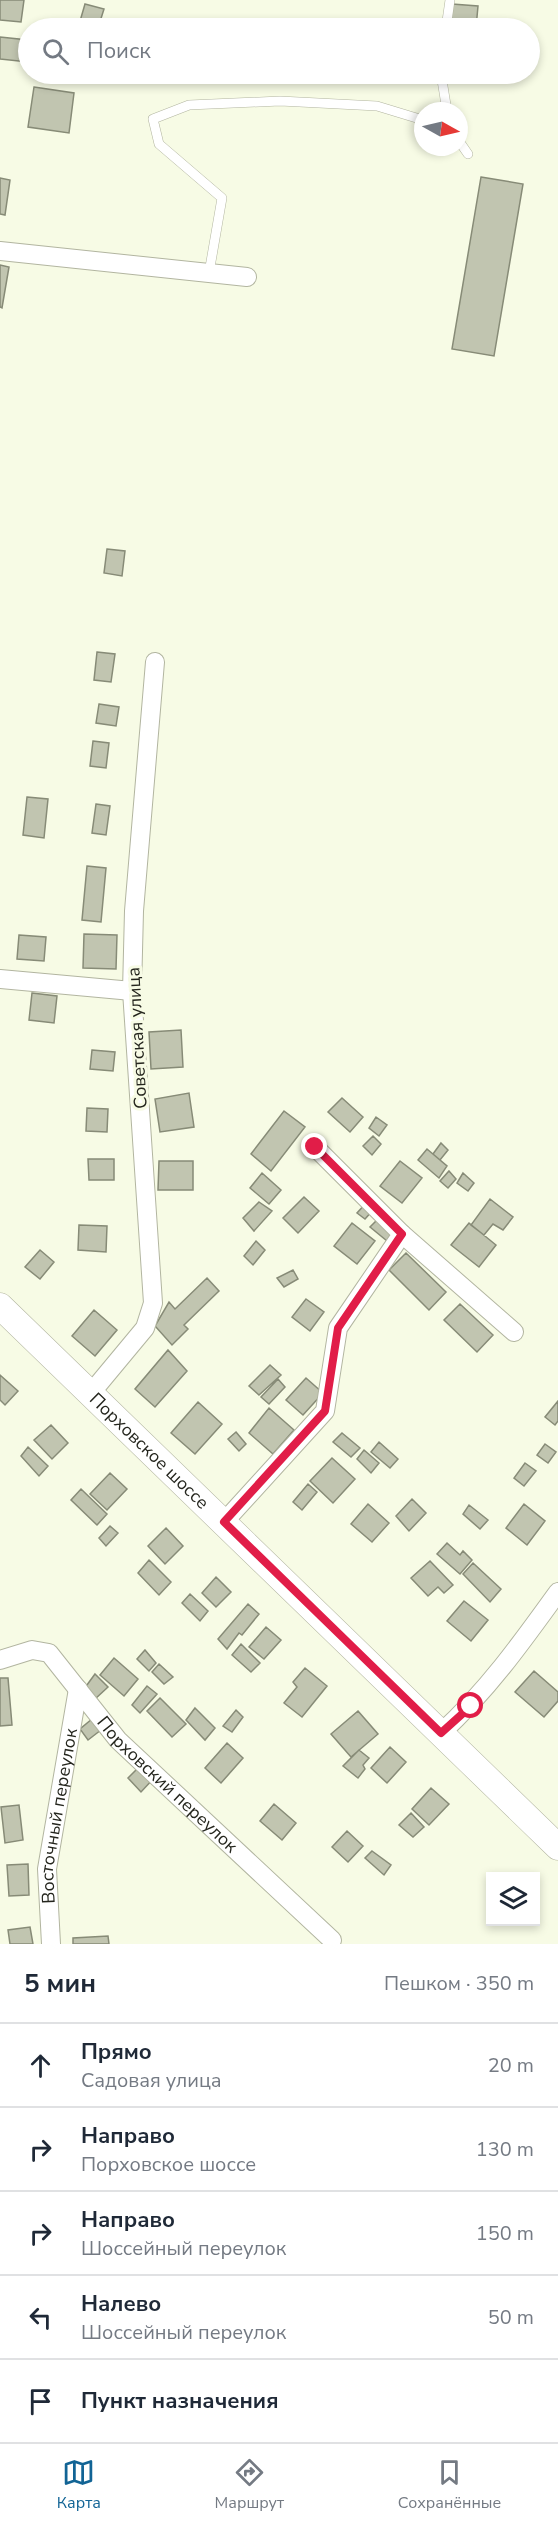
<!DOCTYPE html>
<html lang="ru">
<head>
<meta charset="utf-8">
<style>
  body { margin:0; font-family:"Nunito Sans",sans-serif; background:#f6f6f7; color:#1f2937 }
  .controls { position:absolute; right:18px; bottom:18px; display:grid; overflow:hidden; border-radius:0px; box-shadow:0 3px 9px #0003 }
  .controls button { width:54px; height:54px; display:grid; place-items:center; padding:0; border:0; border-bottom:2px solid #e0e1e3; background:#fff; color:#1f2937; font:30px sans-serif }
  .compass { position:absolute; left:414px; top:102px; width:54px; height:54px; border-radius:50%; background:#fff; box-shadow:0 3px 9px #0003; rotate:98deg }
  .stop { position:absolute; width:18px; height:18px; margin:-14px; border:4px solid #e11d48; border-radius:50%; background:#fff }
  .stop.end { background:#e11d48; border-color:#fff; box-shadow:0 2px 6px #0008 }
  .list { margin:0; padding:0; list-style:none }
  h2 { display:flex; justify-content:space-between; align-items:center; height:78px; margin:0; padding:0 24px; font-size:26px }
  h2 small { font-size:20px; font-weight:400; color:#747a83 }
  .list li { display:grid; grid-template-columns:39px 1fr auto; gap:18px; align-items:center; box-sizing:border-box; height:84px; padding:0 24px; border-top:2px solid #e0e1e3 }
  .list b { display:block; font-size:22px; white-space:nowrap }
  .list p { margin:0; font-size:20px; white-space:nowrap; color:#747a83 }
  .list em { font-size:20px; font-style:normal; color:#747a83 }
  .icon { flex:none; width:33px; height:33px; fill:none; stroke:currentColor; stroke-width:2; stroke-linecap:round; stroke-linejoin:round }
  .map { position:relative; flex:none; width:558px; height:1944px; overflow:hidden }
  .search { position:absolute; background:#fff; box-shadow:0 3px 9px #0003; left:18px; right:18px; top:18px; height:66px; display:flex; align-items:center; gap:15px; box-sizing:border-box; padding:0 21px; border-radius:33px; color:#747a83; font-size:22px }
  .sheet { height:498px; background:#fff }
  nav { display:flex; justify-content:space-around; align-items:center; box-sizing:border-box; height:84px; border-top:2px solid #e0e1e3; background:#fff; font-size:16px; color:#747a83 }
  nav a { display:grid; justify-items:center; gap:3px }
  nav .on { color:#126495 }
  .map>svg:first-child { display:block }
</style>
</head>
<body>
<div class="map">
<svg width="558" height="1944" viewBox="0 0 558 1944">
  <rect width="100%" height="100%" fill="#f7fbe5"/>
  <path fill="#c1c5b0" stroke="#878b77" stroke-width="1.5" d="M0 0H24L21 22 0 20Z
    M85 4 104 9 98 28H78Z
    M452 4 478 6 476 28H450Z
    M0 37 28 40V62L0 59Z
    M298 74H381L380 82Z
    M34 87 74 93 69 133 28 127Z
    M481 177 523 184 494 356 452 349Z
    M0 178 10 180 5 215 0 214Z
    M0 265 9 267 2 308 0 307Z
    M107 549 125 551 122 576 104 573Z
    M97 652 115 654 111 682 94 680Z
    M99 704 119 707 116 726 96 723Z
    M93 741 109 743 106 768 90 766Z
    M27 797 48 799 44 838 23 835Z
    M96 804 110 806 106 835 92 833Z
    M87 866 106 868 101 922 82 920Z
    M84 934 117 935 116 969 83 968Z
    M19 935 46 937 44 961 17 959Z
    M32 993 57 996 54 1023 29 1020Z
    M181 1030 183 1067 151 1069 149 1032Z
    M92 1050 115 1052 113 1071 90 1069Z
    M189 1093 194 1127 160 1132 155 1099Z
    M342 1098 363 1117 350 1132 328 1112Z
    M87 1108 108 1109 107 1132 86 1131Z
    M284 1111 305 1127 271 1171 251 1154Z
    M376 1117 387 1125 379 1136 369 1128Z
    M373 1136 381 1144 372 1155 363 1146Z
    M441 1143 448 1150 440 1160 433 1154Z
    M427 1149 447 1166 439 1178 418 1160Z
    M88 1159H114V1180H89Z
    M159 1161H193V1190H158Z
    M400 1161 422 1178 402 1203 380 1186Z
    M449 1171 456 1179 448 1188 440 1181Z
    M262 1173 281 1190 269 1204 250 1188Z
    M463 1173 474 1183 468 1191 457 1183Z
    M304 1197 319 1211 298 1233 283 1218Z
    M490 1199 513 1217 503 1230 493 1224 484 1235 471 1225Z
    M259 1202 272 1211 254 1231 243 1218Z
    M367 1202 374 1209 365 1219 357 1213Z
    M380 1217 395 1230 387 1241 370 1227Z
    M352 1223 375 1241 357 1264 334 1246Z
    M469 1223 496 1245 479 1267 451 1245Z
    M79 1225 107 1226 106 1252 78 1250Z
    M256 1241 265 1250 253 1265 244 1256Z
    M40 1250 54 1262 40 1279 25 1267Z
    M406 1253 446 1292 429 1310 389 1270Z
    M293 1270 298 1279 284 1287 277 1278Z
    M207 1278 219 1291 184 1325 188 1329 172 1345 155 1326 169 1302 175 1309Z
    M306 1299 324 1312 310 1331 292 1317Z
    M460 1304 493 1335 477 1352 444 1320Z
    M94 1310 117 1330 95 1356 72 1336Z
    M168 1350 187 1371 155 1407 135 1389Z
    M270 1365 281 1375 259 1395 249 1386Z
    M0 1375 18 1391 5 1405 0 1400Z
    M306 1378 323 1393 303 1415 286 1400Z
    M278 1379 285 1387 269 1404 261 1397Z
    M558 1401V1421L555 1425 545 1417Z
    M198 1402 222 1424 195 1454 171 1433Z
    M269 1408 294 1430 273 1454 249 1433Z
    M51 1425 68 1443 52 1459 34 1440Z
    M236 1432 246 1444 239 1451 228 1439Z
    M342 1433 360 1448 351 1457 333 1442Z
    M379 1442 398 1459 390 1468 371 1452Z
    M545 1444 556 1452 548 1463 537 1455Z
    M28 1447 48 1466 39 1476 21 1456Z
    M364 1450 379 1463 371 1473 357 1459Z
    M332 1458 355 1479 333 1503 310 1481Z
    M525 1463 536 1471 524 1486 514 1478Z
    M110 1473 127 1489 107 1510 90 1494Z
    M308 1484 317 1492 302 1510 293 1502Z
    M81 1489 107 1514 97 1525 71 1500Z
    M412 1499 426 1513 409 1531 396 1516Z
    M368 1504 389 1523 372 1542 351 1524Z
    M524 1504 545 1521 527 1545 506 1528Z
    M469 1505 488 1520 480 1529 463 1514Z
    M110 1526 118 1533 106 1546 99 1538Z
    M166 1528 183 1546 165 1564 148 1546Z
    M447 1543 460 1555 463 1551 472 1560 460 1574 437 1554Z
    M149 1560 171 1582 159 1595 138 1573Z
    M430 1561 453 1585 444 1593 438 1587 428 1596 411 1578Z
    M473 1563 501 1589 490 1602 463 1574Z
    M216 1577 231 1592 216 1607 202 1593Z
    M190 1594 208 1611 200 1621 182 1603Z
    M464 1601 488 1620 471 1641 447 1621Z
    M248 1604 259 1614 242 1635 239 1633 227 1649 218 1639Z
    M266 1627 281 1640 264 1659 249 1647Z
    M241 1644 260 1663 251 1672 232 1655Z
    M145 1650 156 1663 149 1671 137 1659Z
    M114 1658 138 1679 124 1696 100 1675Z
    M159 1664 173 1677 164 1684 152 1672Z
    M305 1668 327 1686 302 1717 284 1703 297 1687 293 1682Z
    M534 1671 558 1692V1701L544 1717 515 1692Z
    M95 1674 108 1687 94 1700 84 1689Z
    M0 1678H8L12 1725 0 1726Z
    M147 1686 157 1694 140 1713 132 1705Z
    M160 1698 186 1724 172 1737 147 1711Z
    M195 1708 215 1728 205 1740 186 1720Z
    M236 1710 243 1717 232 1732 223 1726Z
    M358 1711 378 1734 351 1757 331 1734Z
    M92 1719 101 1730 88 1740 80 1729Z
    M227 1743 243 1758 221 1783 205 1768Z
    M390 1747 406 1762 387 1783 371 1768Z
    M359 1750 369 1758 363 1765 365 1769 358 1778 343 1766Z
    M140 1766 154 1778 141 1792 128 1778Z
    M431 1788 449 1804 429 1825 412 1809Z
    M274 1804 296 1823 282 1840 260 1821Z
    M19 1805 23 1840 5 1843 1 1807Z
    M411 1813 424 1827 413 1837 399 1825Z
    M347 1831 363 1846 348 1862 332 1847Z
    M372 1851 391 1865 384 1875 365 1858Z
    M28 1864 29 1895 9 1896 7 1865Z
    M30 1927 33 1944H10L8 1930Z
    M108 1936 109 1944H73V1938Z"/>
  <g fill="none" stroke-linecap="round" stroke-linejoin="round">
    <defs>
      <path id="lane" d="M446 28 450 0
        M441 74 447 111
        M459 141 468 154
        M209 273 222 198 159 144 153 119 189 105 280 101 377 106 423 120"/>
      <g id="street">
        <path d="M0 251 247 277"/>
        <path d="M0 979 132 991"/>
        <path d="M402 1234 514 1332"/>
        <path d="M91 1393 145 1328 153 1303 132 991 134 911 155 662"/>
        <path d="M224 1522 325 1411 338 1328 402 1234 315 1147"/>
        <path id="s1" d="M0 1660 32 1650 49 1653 118 1740 332 1940"/>
        <path d="M441 1733C487 1691 522 1642 558 1592"/>
        <path id="s2" d="M51 1944 47 1869 78 1689"/>
      </g>
      <g id="secondary">
        <path id="s3" d="M0 1306 558 1847"/>
      </g>
    </defs>
    <use href="#lane" stroke="#b2b5a0" stroke-width="10"/>
    <use href="#street" stroke="#b2b5a0" stroke-width="20"/>
    <use href="#secondary" stroke="#b2b5a0" stroke-width="27"/>
    <use href="#lane" stroke="#fff" stroke-width="9"/>
    <use href="#street" stroke="#fff" stroke-width="18"/>
    <use href="#secondary" stroke="#fff" stroke-width="26"/>
  </g>
  <g fill="none" stroke-linecap="round" stroke-linejoin="round">
    <path stroke="#e11d48" stroke-width="8" d="M315 1147 402 1234 338 1328 325 1411 224 1522 441 1733 471 1706"/>
  </g>
  <g text-anchor="middle" stroke-width="6" stroke-linejoin="round" paint-order="stroke">
    <g font-size="18" fill="#25261e" stroke="#f7fbe5">
      <text transform="translate(137 1038) rotate(-93)" y="6">Советская улица</text>
      <text dy="6" stroke="none"><textPath href="#s3" startOffset="208">Порховское шоссе</textPath></text>
      <text dy="6" stroke="none"><textPath href="#s1" startOffset="228">Порховский переулок</textPath></text>
      <text dy="6" stroke="none"><textPath href="#s2" startOffset="129">Восточный переулок</textPath></text>
    </g>
  </g>
</svg>
<div class="controls">
<button><svg class="icon" aria-label="layers" viewBox="0 0 24 24"><path d="M12 4l9 5-9 5-9-5zM3 14l9 5 9-5"/></svg></button>
</div>
<svg class="compass" viewBox="-18 -18 36 36"><path d="M0-13l5 13h-10z" fill="#e53935"/><path d="M0 13l5-13h-10z" fill="#747a83"/></svg>
<div class="stop" style="left:471px;top:1706px"></div>
<div class="stop end" style="left:315px;top:1147px"></div>
<div class="search"><svg class="icon" aria-label="search" viewBox="0 0 24 24"><circle cx="10" cy="10" r="6"/><path d="M15 15l6 6"/></svg>Поиск</div>
</div>
<section class="sheet">
<h2>5 мин<small>Пешком · 350 m</small></h2>
<ul class="list">
<li><svg class="icon" aria-label="ahead" viewBox="0 0 24 24"><path d="M12 20V5M6 11l6-6 6 6"/></svg><div><b>Прямо</b><p>Садовая улица</p></div><em>20 m</em></li>
<li><svg class="icon" aria-label="right" viewBox="0 0 24 24"><path d="M7 20v-9h11M14 6l5 5-5 5"/></svg><div><b>Направо</b><p>Порховское шоссе</p></div><em>130 m</em></li>
<li><svg class="icon" aria-label="right" viewBox="0 0 24 24"><path d="M7 20v-9h11M14 6l5 5-5 5"/></svg><div><b>Направо</b><p>Шоссейный переулок</p></div><em>150 m</em></li>
<li><svg class="icon" aria-label="left" viewBox="0 0 24 24"><path d="M17 20v-9H6M10 6l-5 5 5 5"/></svg><div><b>Налево</b><p>Шоссейный переулок</p></div><em>50 m</em></li>
<li><svg class="icon" aria-label="arrive" viewBox="0 0 24 24"><path d="M6 21V4h12l-3 4 3 4H6"/></svg><div><b>Пункт назначения</b></div></li>
</ul>
</section>
<nav>
<a class="on"><svg class="icon" aria-label="map" viewBox="0 0 24 24"><path d="M3 6l6-2 6 2 6-2v14l-6 2-6-2-6 2zM9 4v14M15 6v14"/></svg>Карта</a>
<a><svg class="icon" aria-label="directions" viewBox="0 0 24 24"><path d="M12 3l9 9-9 9-9-9zM9 14v-3h6M13 9l2 2-2 2"/></svg>Маршрут</a>
<a><svg class="icon" aria-label="saved" viewBox="0 0 24 24"><path d="M7 4h10v16l-5-4-5 4z"/></svg>Сохранённые</a>
</nav>
</body>
</html>
